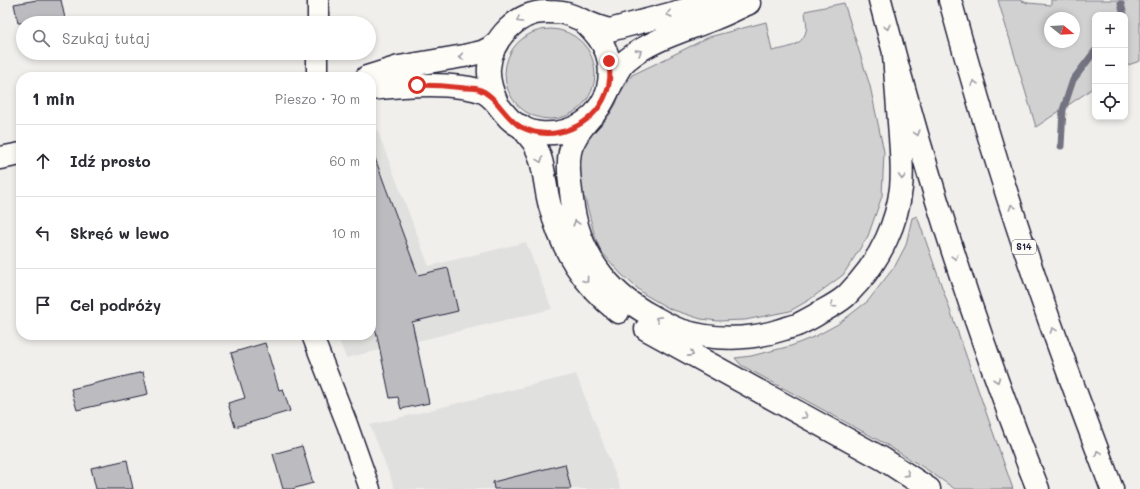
<!DOCTYPE html>
<html lang="pl">
<head>
<meta charset="utf-8">
<style>
  body { margin:0; font-family:Mali,sans-serif; background:#f2f2f3; color:#2b2b33 }
  .controls { position:absolute; right:12px; top:12px; display:grid; overflow:hidden; border-radius:8px; box-shadow:0 2px 6px #0003 }
  .controls button { width:36px; height:36px; display:grid; place-items:center; padding:0; border:0; border-bottom:1px solid #e1e1e2; background:#fff; color:#2b2b33; font:20px sans-serif }
  .compass { position:absolute; left:1044px; top:12px; width:36px; height:36px; border-radius:50%; background:#fff; box-shadow:0 2px 6px #0003; rotate:108deg }
  .stop { position:absolute; width:12px; height:12px; margin:-9px; border:3px solid #d93025; border-radius:50%; background:#fff }
  .stop.end { background:#d93025; border-color:#fff; box-shadow:0 1px 4px #0008 }
  .list { margin:0; padding:0; list-style:none }
  h2 { display:flex; justify-content:space-between; align-items:center; height:52px; margin:0; padding:0 16px; font-size:17px }
  h2 small { font-size:13px; font-weight:400; color:#7c7c81 }
  .list li { display:grid; grid-template-columns:26px 1fr auto; gap:12px; align-items:center; box-sizing:border-box; height:72px; padding:0 16px; border-top:1px solid #e1e1e2 }
  .list b { display:block; font-size:15px; white-space:nowrap }
  .list em { font-size:13px; font-style:normal; color:#7c7c81 }
  .icon { flex:none; width:22px; height:22px; fill:none; stroke:currentColor; stroke-width:2; stroke-linecap:round; stroke-linejoin:round }
  .map { position:relative; flex:none; width:1140px; height:489px; overflow:hidden }
  .search { position:absolute; background:#fff; box-shadow:0 2px 6px #0003; left:16px; top:16px; width:360px; height:44px; display:flex; align-items:center; gap:10px; box-sizing:border-box; padding:0 14px; border-radius:22px; color:#7c7c81; font-size:15px }
  .panel { position:absolute; background:#fff; box-shadow:0 2px 6px #0003; left:16px; top:72px; width:360px; height:268px; border-radius:16px }
  .map>svg:first-child { display:block }
</style>
</head>
<body>
<div class="map">
<svg width="1140" height="489" viewBox="0 0 1140 489">
  <rect width="100%" height="100%" fill="#f0efec"/>
  <filter id="ink" filterUnits="userSpaceOnUse"><feTurbulence type="fractalNoise" baseFrequency=".025" numOctaves="2"/><feDisplacementMap in="SourceGraphic" scale="8" xChannelSelector="R" yChannelSelector="G"/><feConvolveMatrix kernelMatrix="1 2 1 2 8 2 1 2 1" color-interpolation-filters="sRGB"/></filter>
  <g filter="url(#ink)">
    <path fill="#e0e0df" d="M376 127 429 266 526 242 552 309 346 358 337 335H371V129Z
      M576 374 621 489H395L370 425Z"/>
    <path fill="#d2d1d1" stroke="#7a7a86" fill-rule="evenodd" d="M998 0H1019L1028 3 1051 5V0H1140V61L1125 66V15H1095V86L1086 93 1036 127ZM1050 18H1074V42H1050Z
      M844 3 870 86 884 152 882 196 868 236 843 275 809 300 790 311 745 320 718 321 701 319 670 309 644 294 621 274 601 251 595 237 585 198 577 195 576 171 583 142 602 124 610 114 616 104 620 93 632 75 655 64 709 37 766 22 772 51C785 48 802 47 806 31 808 26 805 17 805 11Z
      M505 74a45 45 0 1 1 90 0a45 45 0 1 1-90 0Z
      M917 216 1013 489H955L926 469 882 442 741 365 735 358 751 356 791 346 816 336 838 324 868 301 895 266 906 245 912 218Z"/>
    <g fill="none" stroke-linecap="round" stroke-linejoin="round">
      <path stroke="#737381" stroke-width="7" d="M1121 4 1124 15
        M1061 146 1063 110 1073 80 1095 51"/>
    </g>
    <path fill="#bcbcc0" stroke="#22223b" d="M37 0H61L66 23H18L14 4Z
      M371 153H373L418 275 448 268 458 311 412 322 429 403 401 409 398 397 390 398 376 331 373 332 371 322Z
      M265 343 279 390 283 389 290 411 235 427 228 403 245 398 231 353Z
      M143 372 148 394 77 410 71 389Z
      M302 446 313 483 292 489H283L273 454Z
      M127 460 133 489H96L91 468Z
      M565 464 571 489H494L493 482Z"/>
    <g fill="none" stroke-linecap="round" stroke-linejoin="round">
      <defs>
        <path id="street" d="M318 23V0
          M317 77V53
          M312 335 347 424 370 489"/>
        <path id="secondary" d="M585 23C605 41 614 60 608 88
          M367 77 399 67 464 56 482 52 490 48 496 43
          M371 89C401 86 431 83 462 87 470 88 478 89 485 93 494 98 499 107 506 115 513 124 528 132 540 133 563 135 588 126 600 106 604 100 607 93 610 87 615 77 619 65 628 59 652 39 687 30 716 18 727 14 738 8 749 3
          M497 103C492 92 488 80 489 68 491 39 519 10 548 12 554 12 561 12 567 14 582 19 594 27 610 30L700 6 734 4
          M0 158 21 154"/>
        <path id="highway" d="M880 0C923 166 975 330 1038 489
          M950 0C975 92 1002 183 1033 273 1057 345 1085 417 1112 489
          M590 118C584 125 578 132 574 141 565 156 570 182 572 200 578 251 606 292 652 316 661 321 671 327 680 330 714 341 751 340 784 329 790 327 796 326 801 323 807 320 813 317 819 313 828 308 838 303 846 296 850 292 854 287 858 283 881 257 897 223 901 188 903 171 901 153 900 136 898 109 896 82 894 55
          M521 126C525 132 530 137 534 143 545 162 544 185 550 206 562 250 582 283 618 312
          M646 329 883 459 929 489"/>
      </defs>
      <use href="#street" stroke="#22223b" stroke-width="23"/>
      <use href="#secondary" stroke="#22223b" stroke-width="25"/>
      <use href="#highway" stroke="#22223b" stroke-width="25"/>
      <use href="#street" stroke="#fdfcf7" stroke-width="20"/>
      <use href="#secondary" stroke="#fdfcf7" stroke-width="22"/>
      <use href="#highway" stroke="#fdfcf7" stroke-width="22"/>
    </g>
    <defs><path id="oneway-chevron" d="M-2-3.5L2.5 0L-2 3.5" fill="none" stroke-width="1.6" stroke-linecap="round" stroke-linejoin="round"/></defs>
    <g stroke="#9a9aa2">
      <use href="#oneway-chevron" transform="translate(669 14) rotate(166)"/>
      <use href="#oneway-chevron" transform="translate(519 20) rotate(150)"/>
      <use href="#oneway-chevron" transform="translate(887 27) rotate(76)"/>
      <use href="#oneway-chevron" transform="translate(639 52) rotate(-32)"/>
      <use href="#oneway-chevron" transform="translate(461 57) rotate(169)"/>
      <use href="#oneway-chevron" transform="translate(974 83) rotate(-106)"/>
      <use href="#oneway-chevron" transform="translate(917 133) rotate(74)"/>
      <use href="#oneway-chevron" transform="translate(540 160) rotate(70)"/>
      <use href="#oneway-chevron" transform="translate(902 177) rotate(92)"/>
      <use href="#oneway-chevron" transform="translate(1012 207) rotate(-108)"/>
      <use href="#oneway-chevron" transform="translate(576 223) rotate(-105)"/>
      <use href="#oneway-chevron" transform="translate(955 257) rotate(73)"/>
      <use href="#oneway-chevron" transform="translate(586 280) rotate(53)"/>
      <use href="#oneway-chevron" transform="translate(833 305) rotate(145)"/>
      <use href="#oneway-chevron" transform="translate(658 319) rotate(-153)"/>
      <use href="#oneway-chevron" transform="translate(1053 330) rotate(-110)"/>
      <use href="#oneway-chevron" transform="translate(691 354) rotate(29)"/>
      <use href="#oneway-chevron" transform="translate(997 380) rotate(71)"/>
      <use href="#oneway-chevron" transform="translate(805 416) rotate(28)"/>
      <use href="#oneway-chevron" transform="translate(1098 453) rotate(-111)"/>
      <use href="#oneway-chevron" transform="translate(907 474) rotate(33)"/>
    </g>
  </g>
  <g fill="none" stroke-linecap="round" stroke-linejoin="round" filter="url(#ink)">
    <path stroke="#d93025" stroke-width="5" d="M417 85C433 85 449 86 465 88 469 88 474 88 478 89 497 95 504 118 521 127 553 143 593 127 606 94 611 83 610 72 609 61"/>
  </g>
  <g text-anchor="middle" stroke-width="3" stroke-linejoin="round" paint-order="stroke">
    <rect fill="#fdfcf7" stroke="#646373" stroke-width="1" x="1012" y="240" width="24" height="14" rx="3"/>
    <g font-size="9" font-weight="bold" fill="#22223b">
      <text x="1024" y="250">S14</text>
    </g>
  </g>
</svg>
<div class="controls">
<button>+</button>
<button>−</button>
<button><svg class="icon" aria-label="locate" viewBox="0 0 24 24"><circle cx="12" cy="12" r="6"/><path d="M12 2v4M12 18v4M2 12h4M18 12h4"/></svg></button>
</div>
<svg class="compass" viewBox="-18 -18 36 36"><path d="M0-13l5 13h-10z" fill="#e53935"/><path d="M0 13l5-13h-10z" fill="#7c7c81"/></svg>
<div class="stop" style="left:417px;top:85px"></div>
<div class="stop end" style="left:609px;top:61px"></div>
<div class="search"><svg class="icon" aria-label="search" viewBox="0 0 24 24"><circle cx="10" cy="10" r="6"/><path d="M15 15l6 6"/></svg>Szukaj tutaj</div>
<section class="panel">
<h2>1 min<small>Pieszo · 70 m</small></h2>
<ul class="list">
<li><svg class="icon" aria-label="ahead" viewBox="0 0 24 24"><path d="M12 20V5M6 11l6-6 6 6"/></svg><div><b>Idź prosto</b></div><em>60 m</em></li>
<li><svg class="icon" aria-label="left" viewBox="0 0 24 24"><path d="M17 20v-9H6M10 6l-5 5 5 5"/></svg><div><b>Skręć w lewo</b></div><em>10 m</em></li>
<li><svg class="icon" aria-label="arrive" viewBox="0 0 24 24"><path d="M6 21V4h12l-3 4 3 4H6"/></svg><div><b>Cel podróży</b></div></li>
</ul>
</section>
</div>
</body>
</html>
